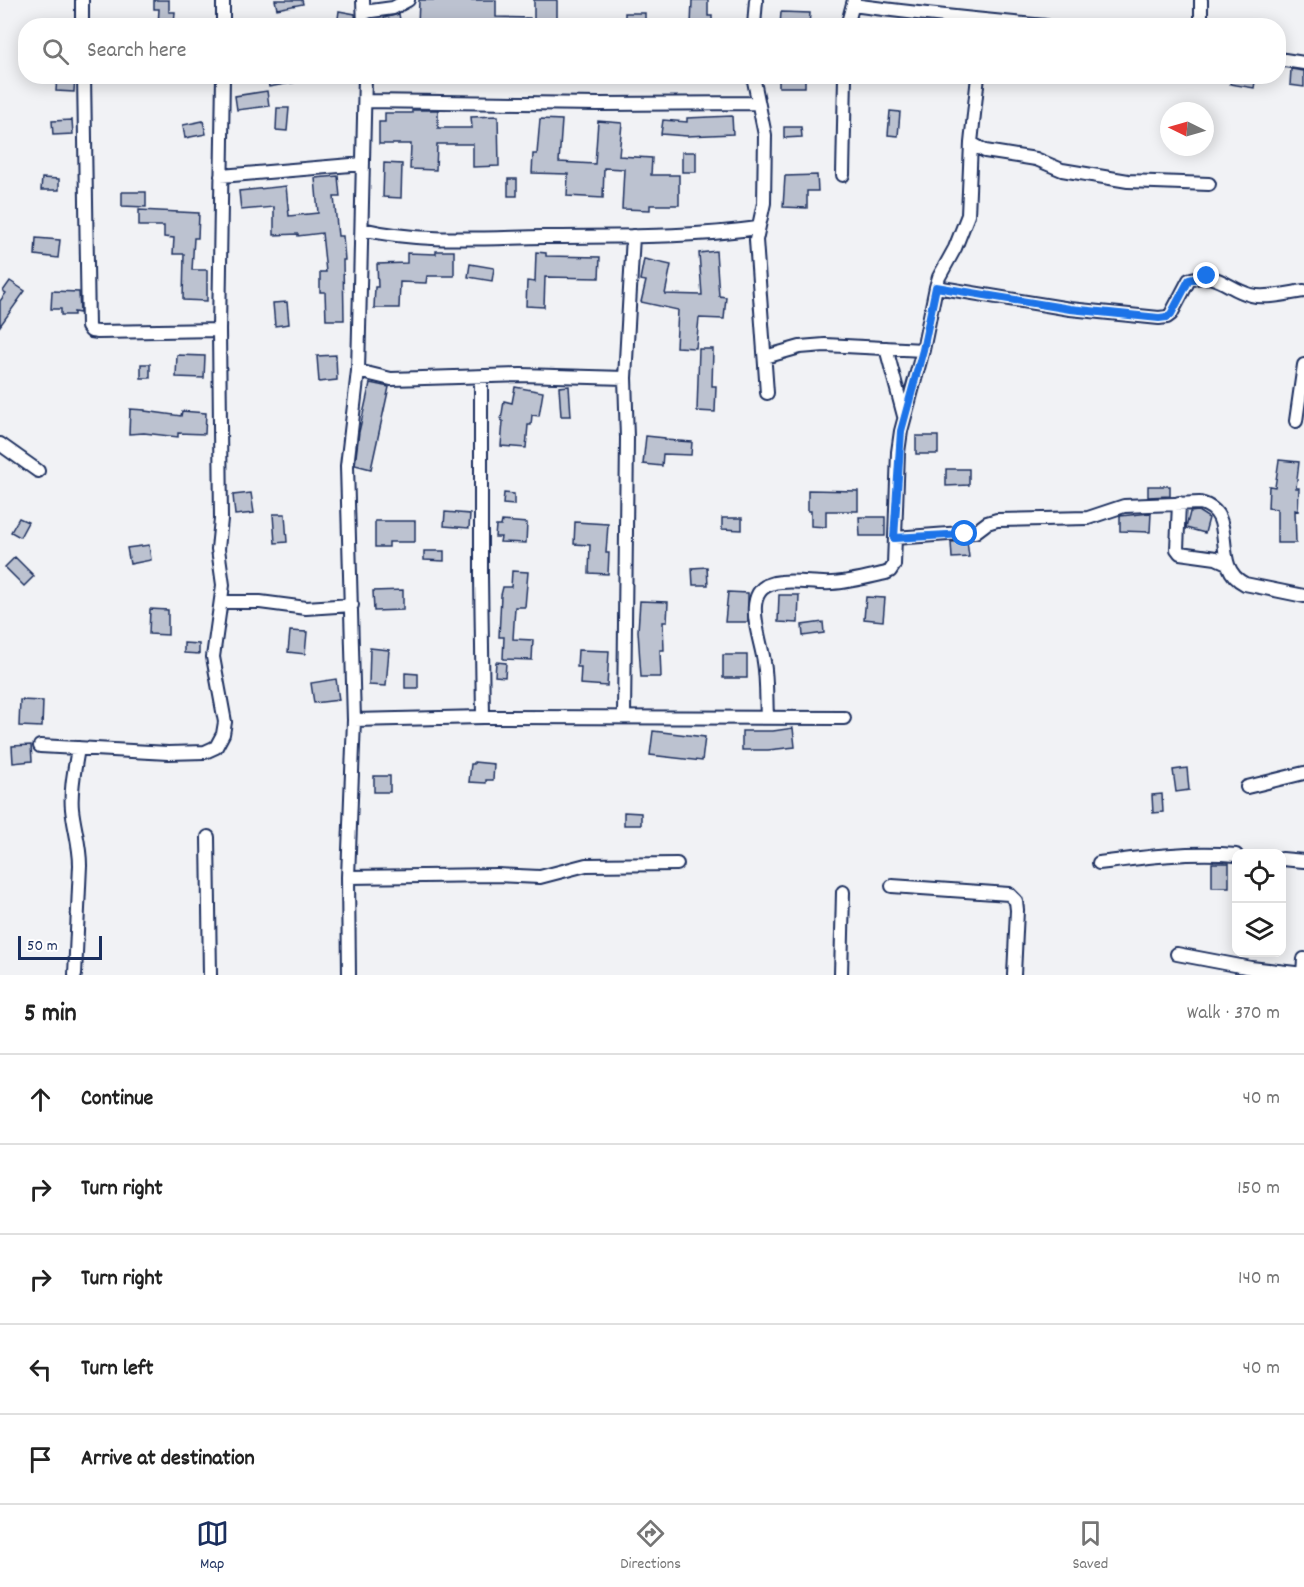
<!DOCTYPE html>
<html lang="en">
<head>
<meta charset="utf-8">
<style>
  body { margin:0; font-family:Dekko,sans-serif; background:#f6f6f6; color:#222 }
  .controls { position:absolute; right:18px; bottom:18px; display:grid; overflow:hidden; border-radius:12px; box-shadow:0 3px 15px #0003 }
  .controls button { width:54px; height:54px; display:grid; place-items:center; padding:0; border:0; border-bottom:2px solid #e0e0e0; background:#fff; color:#222; font:30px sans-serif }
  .compass { position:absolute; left:1160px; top:102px; width:54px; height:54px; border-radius:50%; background:#fff; box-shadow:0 3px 15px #0003; rotate:275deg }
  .scale { position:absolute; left:18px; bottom:15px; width:84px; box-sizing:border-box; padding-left:6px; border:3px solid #1b2f5e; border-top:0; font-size:16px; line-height:21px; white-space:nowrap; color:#1b2f5e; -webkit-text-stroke:4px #fff; paint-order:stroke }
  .stop { position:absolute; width:18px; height:18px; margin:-14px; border:4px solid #1a73e8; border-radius:50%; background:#fff }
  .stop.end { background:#1a73e8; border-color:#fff; box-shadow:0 2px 6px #0008 }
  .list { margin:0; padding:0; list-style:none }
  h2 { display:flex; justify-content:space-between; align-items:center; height:78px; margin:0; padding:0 24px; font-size:26px }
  h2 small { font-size:20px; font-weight:400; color:#767676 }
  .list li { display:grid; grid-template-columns:39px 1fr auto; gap:18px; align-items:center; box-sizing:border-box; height:90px; padding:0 24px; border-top:2px solid #e0e0e0 }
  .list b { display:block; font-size:22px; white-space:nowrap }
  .list em { font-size:20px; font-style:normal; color:#767676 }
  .icon { flex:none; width:33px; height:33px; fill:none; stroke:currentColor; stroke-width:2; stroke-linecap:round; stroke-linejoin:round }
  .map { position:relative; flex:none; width:1304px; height:975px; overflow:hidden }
  .search { position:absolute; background:#fff; box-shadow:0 3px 15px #0003; left:18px; right:18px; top:18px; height:66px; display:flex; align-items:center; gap:15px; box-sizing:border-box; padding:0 21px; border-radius:24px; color:#767676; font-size:22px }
  .sheet { height:528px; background:#fff }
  nav { display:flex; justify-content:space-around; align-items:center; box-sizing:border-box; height:84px; border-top:2px solid #e0e0e0; background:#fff; font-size:16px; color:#767676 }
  nav a { display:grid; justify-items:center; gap:3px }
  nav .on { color:#1b2f5e }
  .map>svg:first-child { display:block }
</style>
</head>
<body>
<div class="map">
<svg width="1304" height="975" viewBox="0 0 1304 975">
  <rect width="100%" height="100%" fill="#f1f2f5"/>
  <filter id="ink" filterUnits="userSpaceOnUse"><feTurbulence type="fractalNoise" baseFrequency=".0167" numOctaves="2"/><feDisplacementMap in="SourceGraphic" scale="12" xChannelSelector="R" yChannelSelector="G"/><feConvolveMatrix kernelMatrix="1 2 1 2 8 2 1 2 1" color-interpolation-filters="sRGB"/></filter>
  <g filter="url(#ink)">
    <path fill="#bcc2d0" stroke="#1b2f5e" stroke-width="1.5" d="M154 0H169V12H175L174 26H158L159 9H154Z
      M275 0H302L303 4 277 9Z
      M419 0H496V17L530 18V26H418Z
      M534 0H557V26H534Z
      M692 0H708V16H712V26H691Z
      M339 11 355 14 356 26H337Z
      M781 12 810 13 809 26H780Z
      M625 13H645V26H625Z
      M399 14 401 26H385L384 18Z
      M1291 69 1304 71V87L1290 85Z
      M57 76H75L74 92 56 91Z
      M267 76H302V81L269 87Z
      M779 76H805V87H779Z
      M1232 76H1256L1254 88 1230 84Z
      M267 91 269 106 237 110 235 96Z
      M277 108H289L287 131 276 130Z
      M412 110H438V128H472L471 117 498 116 499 166 473 167V144H437L436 170 410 169 411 144H379V122H385V113H412Z
      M890 111 900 112 898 136 888 135Z
      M732 116 733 134 687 136 661 134 663 120 687 122V118Z
      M540 119 562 120 559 162 595 164 598 121 622 123 619 156 652 158 651 175H679V205H650V210L622 209 624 169 604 168 603 198 567 196 568 174 532 173 533 154H537Z
      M72 120 73 134 53 135 52 121Z
      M203 121 206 134 185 138 183 125Z
      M784 127H801L802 137 784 138Z
      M682 152H696V172H682Z
      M384 163 402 164 401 198 383 197Z
      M817 175 818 191H807V208L783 207 785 176Z
      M338 176 340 197H334L338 236H343L345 260H343L344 320H326L325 292H320V272H326L322 233 298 236V234L274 235V207L241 210 239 191 286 186 289 216 318 213 315 178Z
      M42 178 59 179V190H41Z
      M508 179H517V196H508Z
      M122 192H146V207L122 206Z
      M139 210 199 213 198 238H194L192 270H207V301L183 300 184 254H173L174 238 164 237V226H139Z
      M36 238 60 240 58 258 35 255Z
      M436 251H454V276H427L426 283 400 282 399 308H374L375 287H378L377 264 407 263V253L436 254Z
      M716 251 719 296 726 297 724 319 699 318 696 348 676 347 678 310 641 302 646 281 640 280 644 259 671 265 665 294 702 295 699 253Z
      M536 252 546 253V256L600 257 599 278 545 277 544 307 526 306 527 281 535 282Z
      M470 264 494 268 492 281 468 277Z
      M10 281 25 291 0 326V301L6 293 3 291Z
      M52 291 79 292 80 313 74 312V315H61V309H51Z
      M287 302 289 324 275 326 273 303Z
      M699 349H713L712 386H716L715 412 697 411Z
      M177 355 205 356 204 378 176 377Z
      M336 355 337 380 319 382 317 356Z
      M141 364H150V378H141Z
      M370 383 389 387 371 469 355 465 359 432Z
      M569 386 571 416H561L559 387Z
      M515 387 543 392 539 416 532 415 531 425H528L526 448 501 446 503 421 501 420 504 401 512 403Z
      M130 409 145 410V411L181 416 182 411 206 413 205 434 178 433V437L144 433 129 434Z
      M646 436 665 438V440L692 442 691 455 663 454 662 466 643 464Z
      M916 436H938V454H916Z
      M1279 460 1299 462 1296 488H1299L1298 511 1295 510 1296 543H1277V509L1268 508 1269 486 1275 487Z
      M946 469H969V485L946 486Z
      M1148 486H1170V496L1148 497Z
      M808 490 858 491V511H826V527L811 526V511H808Z
      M251 493 254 513 235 515 233 495Z
      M504 493 514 494V505L503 504Z
      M1198 511 1209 518 1205 533 1186 528 1190 512Z
      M445 512 470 514 469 528 444 526Z
      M1151 513 1150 532 1120 531V516Z
      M273 514H285L287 542 275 543Z
      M859 517H885V536H860Z
      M19 518 28 522 20 537 11 532Z
      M722 518H742V530L722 529Z
      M375 521H415V542H389V547H375Z
      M502 521 527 523 526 543 500 542 501 537H495L496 526H501Z
      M575 522 608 524 606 553H609L608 574 589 573 590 545 574 544Z
      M967 541 969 557 952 558 951 542Z
      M149 545 151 560 130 564 127 548Z
      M424 551H444V561L424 560Z
      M15 557 34 576 24 586 5 567Z
      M707 567 708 585H693L692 568Z
      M512 571 528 572 525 607H515L513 639 533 640 532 660 503 659 504 637H499L501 595 503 587H511Z
      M403 590V610L374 611 373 591Z
      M728 592 748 593V622H725Z
      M779 595H799L798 623 778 622Z
      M866 597 885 598 883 621 864 619Z
      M640 601 668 602 667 622H663L664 650H660L661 677H641L638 631Z
      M150 609 168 610V635L149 634Z
      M823 622 824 633 803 636 802 625Z
      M290 631 307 632 305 654 288 652Z
      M184 643 199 644V654L184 653Z
      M370 648 389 650 386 686 369 685Z
      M578 650 609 651 607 686 580 684 581 667H577Z
      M723 655H747V678H723Z
      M496 662 506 663 505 677 495 676Z
      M405 673 418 674V688H405Z
      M336 679 339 700 314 703 311 683Z
      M20 700 43 701 42 727 19 726Z
      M793 728 795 747 768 750H742V731H773Z
      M653 731 705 737 702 761 650 755Z
      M31 745 32 761 13 763 12 746Z
      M474 762 494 764 493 780H486V783L469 782 471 764H474Z
      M1187 768 1189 790 1176 792 1173 770Z
      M374 776H390V792H374Z
      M1162 794 1163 812 1153 813 1152 795Z
      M624 812 641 813V825H624Z
      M1212 863H1229V887H1212Z"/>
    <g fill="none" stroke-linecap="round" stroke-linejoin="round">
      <defs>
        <path id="street" d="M82 0V26
          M363 0 364 26
          M1201 0V26
          M853 5C917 14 982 20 1046 26
          M364 12 393 8 408 0
          M223 26V0
          M754 26 756 0
          M847 26 854 0
          M1278 59 1304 63
          M84 76 88 327 91 331 98 332 219 330
          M753 76 765 135 764 203 756 240 767 393
          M365 101 599 104 757 103
          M971 143 985 151 1036 159 1062 170 1128 181 1209 184
          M843 175 845 76
          M221 176 363 164
          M362 229C420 243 484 238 544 237 616 236 687 238 758 228
          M936 287 1070 309 1159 318 1167 317 1171 314 1189 280C1216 269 1228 290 1251 295 1265 299 1290 293 1304 291
          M886 348 904 416
          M765 357 800 347 825 345 923 350
          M358 371 391 379 521 375 625 378
          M481 377V576L483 717
          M1296 421 1304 365
          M0 444 38 471
          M1179 503 1177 549 1180 553 1216 558 1227 563
          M895 538 975 532 987 523 997 520 1088 518 1124 506 1200 503C1241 513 1208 566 1245 584L1304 596
          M222 602H260L306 608 352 605
          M624 717 627 438 625 378 633 236
          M767 717C766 699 767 680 764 662 761 637 737 585 781 582 798 580 815 584 832 583 850 582 868 577 886 573L890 571 894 565 898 452 901 431 923 350 936 287 939 277 955 248 968 215 971 143 978 76
          M354 720 483 717 844 718
          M40 746 168 753 205 752 216 747 223 734 225 722 213 657 223 585 218 549 221 519 219 330 223 76
          M1247 787 1304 773
          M208 837 210 975
          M1282 859 1304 861
          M1099 863C1145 857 1190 851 1236 855
          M348 877 497 875 540 877 586 865 677 864
          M892 886 1009 894 1016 901 1017 910 1014 975
          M1177 954 1251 968 1304 974
          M1303 974 1304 959
          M75 975 80 865C80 845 74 828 72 809 70 789 75 768 78 748
          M349 975 348 877 354 720 347 466 358 371 365 76
          M841 975 843 892"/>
      </defs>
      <use href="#street" stroke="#1b2f5e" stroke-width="16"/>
      <use href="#street" stroke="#fff" stroke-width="12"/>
    </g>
  </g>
  <g fill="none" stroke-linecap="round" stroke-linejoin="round" filter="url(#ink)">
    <path stroke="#1a73e8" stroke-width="8" d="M965 534 894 538 901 431 923 350 936 287 1070 309 1159 318 1167 317 1171 314 1189 280 1207 276"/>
  </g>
</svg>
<div class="controls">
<button><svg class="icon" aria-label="locate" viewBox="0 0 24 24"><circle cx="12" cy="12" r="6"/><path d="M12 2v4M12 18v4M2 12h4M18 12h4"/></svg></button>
<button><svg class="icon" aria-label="layers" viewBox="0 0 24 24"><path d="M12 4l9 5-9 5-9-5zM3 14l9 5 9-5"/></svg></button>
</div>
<svg class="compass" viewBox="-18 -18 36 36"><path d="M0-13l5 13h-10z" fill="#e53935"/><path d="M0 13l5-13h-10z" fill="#767676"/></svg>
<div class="scale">50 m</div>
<div class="stop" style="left:965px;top:534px"></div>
<div class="stop end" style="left:1207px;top:276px"></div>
<div class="search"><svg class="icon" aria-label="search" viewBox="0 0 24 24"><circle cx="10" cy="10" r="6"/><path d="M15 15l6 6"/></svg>Search here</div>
</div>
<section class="sheet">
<h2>5 min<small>Walk · 370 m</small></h2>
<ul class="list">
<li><svg class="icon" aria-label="ahead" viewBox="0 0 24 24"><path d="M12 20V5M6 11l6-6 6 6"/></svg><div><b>Continue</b></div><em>40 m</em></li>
<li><svg class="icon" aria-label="right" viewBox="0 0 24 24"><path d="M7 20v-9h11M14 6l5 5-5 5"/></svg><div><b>Turn right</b></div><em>150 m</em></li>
<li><svg class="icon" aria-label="right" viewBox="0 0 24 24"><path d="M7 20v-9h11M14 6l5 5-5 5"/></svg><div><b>Turn right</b></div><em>140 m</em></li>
<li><svg class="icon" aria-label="left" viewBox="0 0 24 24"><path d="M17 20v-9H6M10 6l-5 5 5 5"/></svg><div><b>Turn left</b></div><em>40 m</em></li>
<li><svg class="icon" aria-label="arrive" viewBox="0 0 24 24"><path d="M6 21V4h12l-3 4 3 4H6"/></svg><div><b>Arrive at destination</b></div></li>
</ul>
</section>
<nav>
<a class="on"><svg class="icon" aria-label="map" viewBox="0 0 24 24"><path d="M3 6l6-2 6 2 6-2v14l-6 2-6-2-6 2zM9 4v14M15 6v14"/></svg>Map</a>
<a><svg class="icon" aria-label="directions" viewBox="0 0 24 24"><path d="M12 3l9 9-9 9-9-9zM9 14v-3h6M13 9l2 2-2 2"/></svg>Directions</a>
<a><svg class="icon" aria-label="saved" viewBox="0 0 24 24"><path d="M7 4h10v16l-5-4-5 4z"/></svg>Saved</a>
</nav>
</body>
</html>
